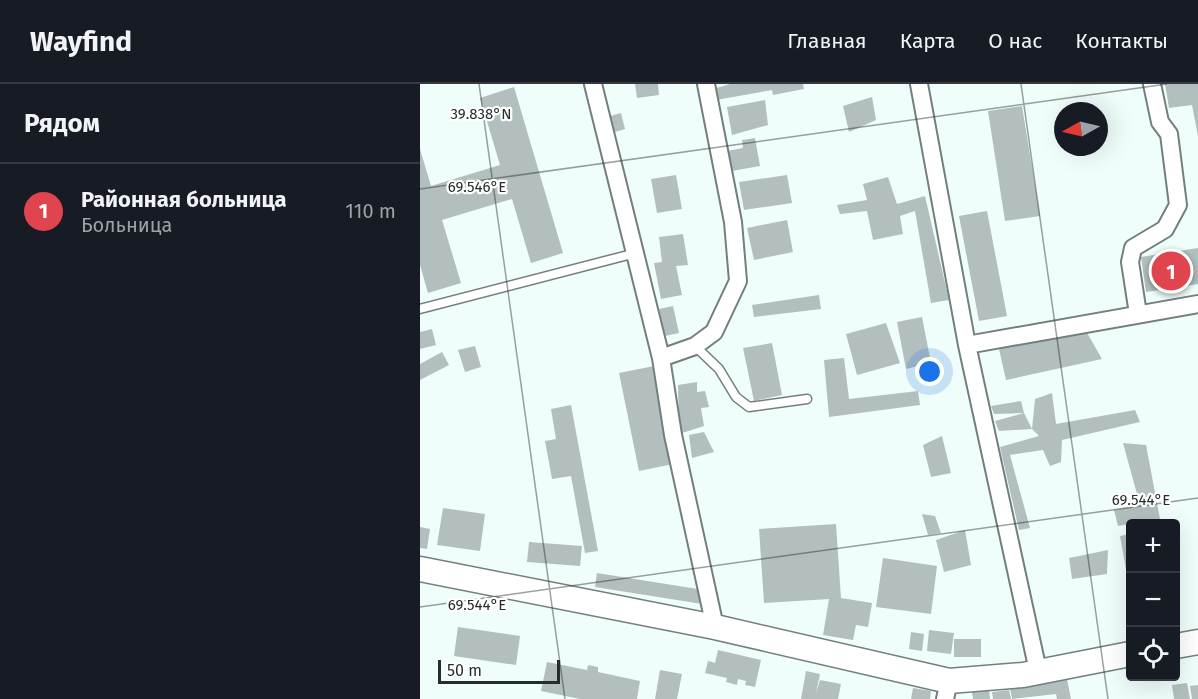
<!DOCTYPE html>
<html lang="ru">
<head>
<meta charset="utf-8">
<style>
  body { margin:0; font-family:"Fira Sans",sans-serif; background:#20242c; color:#f1f3f6 }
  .controls { position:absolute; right:18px; bottom:18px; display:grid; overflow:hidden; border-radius:6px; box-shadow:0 6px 24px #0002 }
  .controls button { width:54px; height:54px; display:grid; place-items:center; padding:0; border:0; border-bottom:2px solid #363941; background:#171b24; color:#f1f3f6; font:30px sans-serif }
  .compass { position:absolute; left:634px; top:18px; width:54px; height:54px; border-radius:50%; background:#171b24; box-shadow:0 6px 24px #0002; rotate:262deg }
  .scale { position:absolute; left:18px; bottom:15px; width:122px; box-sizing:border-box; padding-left:6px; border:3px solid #272d2c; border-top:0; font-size:16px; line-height:21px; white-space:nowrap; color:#272d2c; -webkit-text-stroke:4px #fff; paint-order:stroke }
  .you { position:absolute; left:510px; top:288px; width:21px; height:21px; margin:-15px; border:4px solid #fff; border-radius:50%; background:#1a73e8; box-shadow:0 0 0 9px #1a73e833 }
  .badge { display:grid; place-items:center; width:39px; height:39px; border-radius:50%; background:#c13259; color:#fff; font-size:20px; font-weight:700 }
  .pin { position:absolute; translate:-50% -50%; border:3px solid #fff; box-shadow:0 2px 6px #0006 }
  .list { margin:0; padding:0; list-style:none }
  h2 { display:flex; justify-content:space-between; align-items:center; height:78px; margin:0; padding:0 24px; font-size:26px }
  h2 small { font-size:20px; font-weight:400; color:#9ea1a6 }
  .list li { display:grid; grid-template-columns:39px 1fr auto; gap:18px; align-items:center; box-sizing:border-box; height:96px; padding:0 24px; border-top:2px solid #363941 }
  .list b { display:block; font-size:22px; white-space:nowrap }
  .list p { margin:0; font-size:20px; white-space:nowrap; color:#9ea1a6 }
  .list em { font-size:20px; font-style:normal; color:#9ea1a6 }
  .icon { flex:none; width:33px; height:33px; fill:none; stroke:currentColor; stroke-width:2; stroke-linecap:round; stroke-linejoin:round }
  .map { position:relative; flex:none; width:778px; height:615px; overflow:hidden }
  header { display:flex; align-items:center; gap:36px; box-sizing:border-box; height:84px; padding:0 30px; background:#171b24; border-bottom:2px solid #363941 }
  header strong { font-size:28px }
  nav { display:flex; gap:33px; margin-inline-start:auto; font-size:21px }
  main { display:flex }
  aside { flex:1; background:#171b24 }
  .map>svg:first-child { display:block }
</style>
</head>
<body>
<header>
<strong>Wayfind</strong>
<nav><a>Главная</a><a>Карта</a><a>О нас</a><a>Контакты</a></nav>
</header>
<main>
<aside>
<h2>Рядом<small></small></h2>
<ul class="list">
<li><span class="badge" style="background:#e0444e">1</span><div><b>Районная больница</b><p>Больница</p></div><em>110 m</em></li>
</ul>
</aside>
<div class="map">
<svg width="778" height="615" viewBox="0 0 778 615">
  <rect width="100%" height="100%" fill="#effdfb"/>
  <path fill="#b2bfbe" d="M215 0H238L239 11 217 14Z
    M310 0H383L384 5 353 11 352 6 296 16 293 5Z
    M745 0H778V52L772 21 749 24Z
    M94 3 143 169 111 179 92 115 22 136 41 199 8 209 0 181V65L11 102 80 81 60 14Z
    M452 13 456 36 429 48 423 22Z
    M345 16 348 41 312 51 307 23Z
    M602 22 620 132 585 137 568 27Z
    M201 29 205 45 195 48 190 32Z
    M335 54 340 82 306 88 302 68 323 64 322 56Z
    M256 91 262 125 237 129 231 95Z
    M367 91 372 119 324 126 319 98Z
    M468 93 477 120 505 112 529 216 511 219 495 127 480 132 483 150 453 156 447 127 420 130 417 121 447 116 443 100Z
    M567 127 587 232 559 237 539 132Z
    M367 136 373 168 334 176 327 144Z
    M263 150 268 181 256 182 262 211 241 215 234 179 242 178 239 153Z
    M778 164V200L726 208 721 173Z
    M399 211 401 225 334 233 332 221Z
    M253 222 259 249 245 252 239 225Z
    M502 233 511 279 486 285 477 238Z
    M466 239 480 279 437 291 426 250Z
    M12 245 16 261 0 265V248Z
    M666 247 682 275 586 296 579 265Z
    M352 259 362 311 334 317 323 264Z
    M55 262 61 283 45 288 38 266Z
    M22 268 29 281 0 296V280Z
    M424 274 429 315 498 307 500 321 409 333 404 276Z
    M234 282 253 380 219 387 199 289Z
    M277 298V308L285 307 289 323 281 324 284 342 259 350 258 301Z
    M632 309 636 340 715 326 720 338 642 356 641 378 630 382 623 366 590 371 610 444 599 446 580 363 619 352 612 345 579 347 575 337 604 329 612 345 615 315Z
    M601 317 604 329 574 330 571 322Z
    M151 321 178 467 165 469 151 392 132 395 125 357 136 355 131 325Z
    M284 348 294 368 272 374 269 351Z
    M522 352 531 389 511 393 503 361Z
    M703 359 726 361 740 435 698 442 694 426 720 421Z
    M23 424 65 430 60 467 17 461Z
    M502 430 515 432 521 449 508 451Z
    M416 440 421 514 452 519 448 543 436 541 433 556 403 551 409 515 344 519 339 445Z
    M0 443 10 445 7 465 0 464Z
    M545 446 551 481 524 488 516 456Z
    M710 450V490L707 491 700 452Z
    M109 458 162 462 160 482 107 478Z
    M688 466 687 490 652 495 649 474Z
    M463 474 517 482 511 530 456 523Z
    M177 489 284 506 282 520 175 503Z
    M38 543 100 552 96 581 34 572Z
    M509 546 534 549 531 570 507 567Z
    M491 548 504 550 502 567 489 565Z
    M534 555H561V573H534Z
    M298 566 341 576 335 603 325 601 326 597 318 595 317 601 306 598 307 594 285 589 288 577 295 579Z
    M127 578 167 586 168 581 178 583V588L220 597 217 615H160L121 607Z
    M240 586 262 590 257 615H235Z
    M386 587 400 590 396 610 400 596 421 600 418 615H381Z
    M647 595 651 615H637L636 610 592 615 590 604Z
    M767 599 770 615H754L752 601Z
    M778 601V615H772L770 602Z
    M493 604 511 607 510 615H491Z
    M569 606 570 615H553L552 608Z
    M589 606 591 615H573L572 608Z"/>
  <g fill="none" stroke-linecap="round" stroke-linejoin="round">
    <defs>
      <path id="lane" d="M0 225 216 169
        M275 262 299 285 316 313 329 323 387 315"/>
      <path id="street" d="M173 0 241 274 253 351 295 543
        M499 0 547 261 618 587
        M718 230 710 178 713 164 745 145 758 121 749 50 740 38 732 0
        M547 261 778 220
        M241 274 275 262 294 248 318 197 313 138 286 0
        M525 615 529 597"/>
      <path id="secondary" d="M0 485 295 543 529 597 603 591 710 570
        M756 562 778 558"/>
    </defs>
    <use href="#lane" stroke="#727f7e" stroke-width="11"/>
    <use href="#street" stroke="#727f7e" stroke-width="20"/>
    <use href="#secondary" stroke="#727f7e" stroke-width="27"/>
    <use href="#lane" stroke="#fff" stroke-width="8"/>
    <use href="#street" stroke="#fff" stroke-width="16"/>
    <use href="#secondary" stroke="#fff" stroke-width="24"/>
  </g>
  <path fill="none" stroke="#272d2c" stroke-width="1.5" stroke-opacity="0.45" d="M59 0 145 615M601 0 688 615M0 105 747 0M0 523 778 414"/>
  <g font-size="15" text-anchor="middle" fill="#272d2c" stroke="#fff" stroke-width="4.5" stroke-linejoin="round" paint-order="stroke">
    <text x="61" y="35">39.838°N</text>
    <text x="57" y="108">69.546°E</text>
    <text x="721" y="421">69.544°E</text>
    <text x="57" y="526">69.544°E</text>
  </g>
</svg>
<div class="controls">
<button>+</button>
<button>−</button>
<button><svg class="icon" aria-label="locate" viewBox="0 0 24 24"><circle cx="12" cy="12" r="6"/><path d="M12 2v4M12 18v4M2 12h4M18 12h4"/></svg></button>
</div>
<svg class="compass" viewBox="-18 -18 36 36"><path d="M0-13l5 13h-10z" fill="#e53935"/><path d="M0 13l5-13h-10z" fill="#9ea1a6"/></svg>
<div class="scale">50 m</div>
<div class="you"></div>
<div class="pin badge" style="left:751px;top:187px;background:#e0444e">1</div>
</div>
</main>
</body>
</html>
